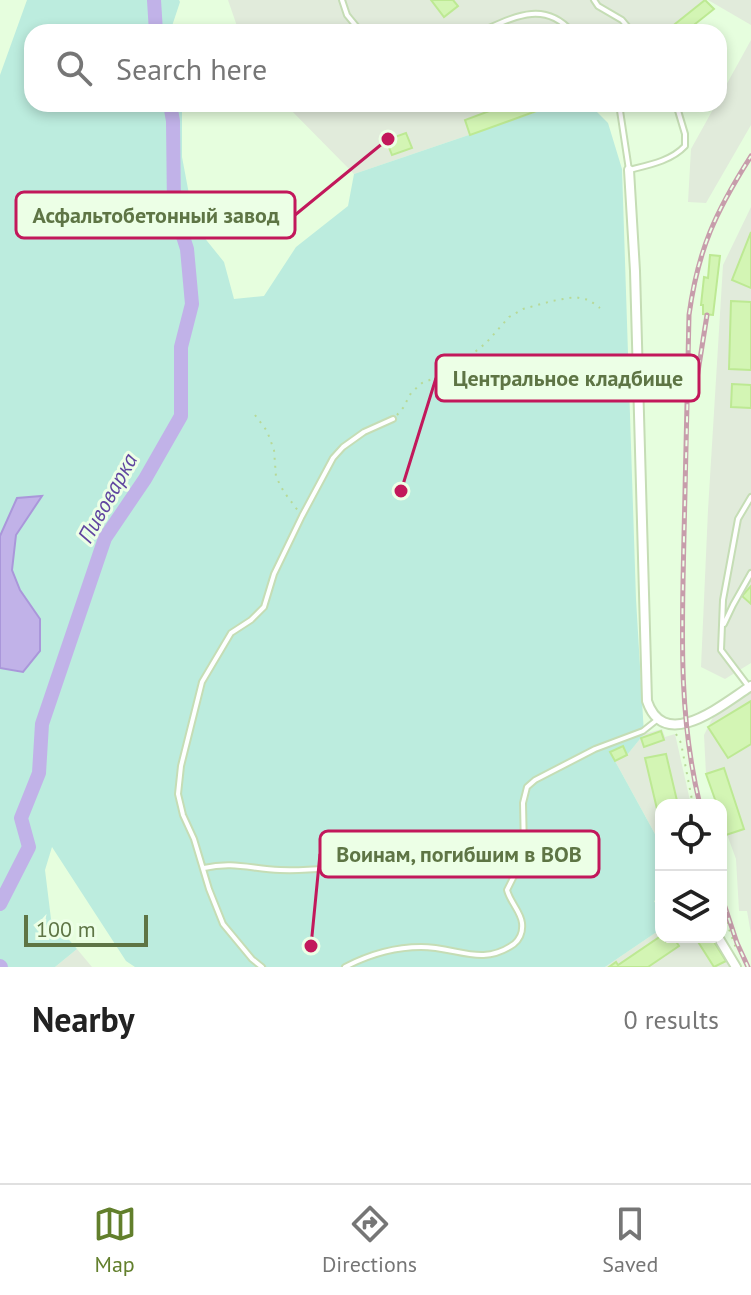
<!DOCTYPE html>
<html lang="en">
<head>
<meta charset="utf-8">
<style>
  body { margin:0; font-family:"PT Sans",sans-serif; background:#f2f2f2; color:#222 }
  .controls { position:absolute; right:24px; bottom:24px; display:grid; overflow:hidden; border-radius:16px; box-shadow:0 4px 12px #0003 }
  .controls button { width:72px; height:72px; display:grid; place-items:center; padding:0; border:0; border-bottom:2px solid #e0e0e0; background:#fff; color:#222; font:40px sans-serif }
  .scale { position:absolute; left:24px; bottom:20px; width:124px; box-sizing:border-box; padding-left:8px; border:4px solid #5e7545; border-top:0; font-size:22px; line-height:28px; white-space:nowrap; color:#5e7545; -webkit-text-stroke:6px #ecffe6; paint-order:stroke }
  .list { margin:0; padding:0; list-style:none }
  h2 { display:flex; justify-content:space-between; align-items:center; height:104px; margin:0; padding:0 32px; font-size:34px }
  h2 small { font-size:26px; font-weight:400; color:#767676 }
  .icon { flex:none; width:44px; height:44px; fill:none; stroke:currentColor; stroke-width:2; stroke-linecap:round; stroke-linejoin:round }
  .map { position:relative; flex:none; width:751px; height:967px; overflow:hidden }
  .search { position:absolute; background:#fff; box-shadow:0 4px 12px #0003; left:24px; right:24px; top:24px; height:88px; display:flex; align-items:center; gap:20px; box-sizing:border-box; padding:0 28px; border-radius:24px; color:#767676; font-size:30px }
  .sheet { height:216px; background:#fff }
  nav { display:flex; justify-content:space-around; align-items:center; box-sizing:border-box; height:112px; border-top:2px solid #e0e0e0; background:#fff; font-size:22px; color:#767676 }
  nav a { display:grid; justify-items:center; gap:4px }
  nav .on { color:#627f2c }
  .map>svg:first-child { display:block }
</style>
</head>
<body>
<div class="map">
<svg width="751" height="967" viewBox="0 0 751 967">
  <rect width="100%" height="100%" fill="#e6fede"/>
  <path fill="#e1ebdb" d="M228 0H705L665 32H239Z
    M708 0H751V25Z
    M751 40V125L706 203 688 202 691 149 716 104H719V98Z
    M285 104H560L354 174Z
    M751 207V663L725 679 701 667 708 510 723 265Z
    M751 692V934L747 911H739L736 859 721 818V805H717L706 774 704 735 714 715Z
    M662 729 665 737 675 734 691 805H661V845L615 761 627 755 644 734Z
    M661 929V937H711L730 967H605Z
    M77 949 92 967H55Z"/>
  <path fill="#bcecde" d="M27 0H179L180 2 170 32H32V104H182V157L195 226 224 262 234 299 264 296 296 247 348 206 354 174 560 104H589L608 123 622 169 636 599 644 734 627 755 615 761 661 845V896L654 901 661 913V929L605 967H135L126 961 52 847 45 870 51 919 77 949 55 967H0V668L23 672 40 619 20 590 12 570 16 535 41 496 17 498 0 536V75Z"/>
  <path fill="#c1b2e8" stroke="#aa97da" stroke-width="2" d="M42 496 16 535 12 570 20 590 40 619V651L23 672 0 668V536L17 498Z"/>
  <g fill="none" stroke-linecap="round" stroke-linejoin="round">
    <path stroke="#c1b2e8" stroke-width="14" d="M154 0 156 32
      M0 904 29 847 21 818 39 773 42 724 105 538 145 479 181 416V347L192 304 187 249 174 208 173 121 170 104
      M0 966 1 967"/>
  </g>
  <path fill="#d3f5b4" stroke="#bde993" stroke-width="2" d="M431 0H453L458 6 444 17Z
    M705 0 714 9 685 32H665Z
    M508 104H543L545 108 470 135 465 120Z
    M406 133 412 148 392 155 386 140Z
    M751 232V288L732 280Z
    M710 255 720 256 713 315 703 314V305H701L704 277 708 278Z
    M731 301 751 302V370L729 369Z
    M732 384 751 385V408L731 407Z
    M751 586V604L742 596Z
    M751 701V744L728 758 708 727Z
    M661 731 664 740 644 747 641 738Z
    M623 746 627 755 615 761 610 752Z
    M666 754 678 805H661V826L645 758Z
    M724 768 744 829 726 835 721 818V805H717L706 774Z
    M661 936V937H673L679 946 648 967H609L616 962 618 965Z
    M695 937H711L726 961 714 967Z"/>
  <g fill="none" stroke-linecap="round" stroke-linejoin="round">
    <defs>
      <path id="lane" d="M342 0 347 15 361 32
        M594 0 598 6 622 20 632 32
        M480 32C514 17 544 0 572 32
        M619 104 629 170C649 165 671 161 685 146V134L676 104
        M724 624 733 605 751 573
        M749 687 721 650 723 600 738 519 751 497
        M204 868C233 861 252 869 280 870 309 871 348 867 376 861
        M262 967 252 959 223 924 209 889 194 839 183 815 178 794 181 766 202 682 231 633 251 620 264 607 274 574 302 516 333 458 343 447 364 432 393 419
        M345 967C370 954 393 947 421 947 458 947 481 967 514 944 520 939 523 932 522 923 521 912 510 902 507 890L519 866 524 850 523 803 527 787 535 780 595 749 643 731 658 719"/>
      <path id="street" d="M629 170 635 271 647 701C665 754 724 703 751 686
        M718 937 736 967"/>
    </defs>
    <use href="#lane" stroke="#c5ddb5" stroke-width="8"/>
    <use href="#street" stroke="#c5ddb5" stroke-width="12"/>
    <path stroke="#b7d997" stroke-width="2" stroke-dasharray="2 6" stroke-linecap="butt" d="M255 415 267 431 274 450 276 477 284 492 299 512
      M397 415 403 408 411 393 422 383 450 372 486 343 509 317 523 309 552 301 575 297 589 300 600 308
      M676 734 681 743 693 805
      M721 907 737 951"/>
    <use href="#lane" stroke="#fff" stroke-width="4"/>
    <use href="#street" stroke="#fff" stroke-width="8"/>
    <defs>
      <path id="rail" d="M697 378 707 315
        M700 805C678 716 682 627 684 536 686 462 688 388 689 315 698 249 716 211 751 156
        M721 895 737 943 748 967"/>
    </defs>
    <use href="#rail" stroke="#c79dab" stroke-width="5"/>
    <use href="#rail" stroke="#ecffe6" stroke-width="2" stroke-dasharray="6" stroke-linecap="butt"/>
  </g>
  <g text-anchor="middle" stroke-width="6" stroke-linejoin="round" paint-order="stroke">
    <g font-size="22" font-style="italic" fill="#6045a0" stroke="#ecffe6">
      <text transform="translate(107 498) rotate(-61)" y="8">Пивоварка</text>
    </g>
  </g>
  <path fill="none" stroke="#c2185b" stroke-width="3" d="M388 139L295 215M401 491L436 378M311 946L320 854"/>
  <g fill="#c2185b" stroke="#ecffe6" stroke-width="3">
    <circle cx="388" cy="139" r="8"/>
    <circle cx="401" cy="491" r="8"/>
    <circle cx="311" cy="946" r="8"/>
  </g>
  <g fill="#ecffe6" stroke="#c2185b" stroke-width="3">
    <rect x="16" y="192" width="279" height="46" rx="8"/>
    <rect x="436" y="355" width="263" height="46" rx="8"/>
    <rect x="320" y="831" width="279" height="46" rx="8"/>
  </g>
  <g font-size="22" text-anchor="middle" font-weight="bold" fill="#5e7545">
    <text x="156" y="223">Асфальтобетонный завод</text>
    <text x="568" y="386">Центральное кладбище</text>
    <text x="459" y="862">Воинам, погибшим в ВОВ</text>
  </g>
</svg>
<div class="controls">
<button><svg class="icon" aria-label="locate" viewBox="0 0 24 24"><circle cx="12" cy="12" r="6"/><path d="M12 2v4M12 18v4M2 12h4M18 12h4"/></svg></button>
<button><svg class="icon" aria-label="layers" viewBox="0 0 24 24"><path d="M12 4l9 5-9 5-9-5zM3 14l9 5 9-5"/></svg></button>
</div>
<div class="scale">100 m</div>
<div class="search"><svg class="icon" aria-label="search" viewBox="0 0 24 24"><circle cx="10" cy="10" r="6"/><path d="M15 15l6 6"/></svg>Search here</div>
</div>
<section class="sheet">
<h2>Nearby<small>0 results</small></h2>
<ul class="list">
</ul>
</section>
<nav>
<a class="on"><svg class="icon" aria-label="map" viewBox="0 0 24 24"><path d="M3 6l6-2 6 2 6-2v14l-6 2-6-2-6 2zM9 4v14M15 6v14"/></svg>Map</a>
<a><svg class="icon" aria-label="directions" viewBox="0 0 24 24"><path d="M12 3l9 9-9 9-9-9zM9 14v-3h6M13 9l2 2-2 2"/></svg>Directions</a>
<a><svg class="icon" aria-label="saved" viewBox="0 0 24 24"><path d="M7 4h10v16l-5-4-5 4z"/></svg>Saved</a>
</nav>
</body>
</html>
